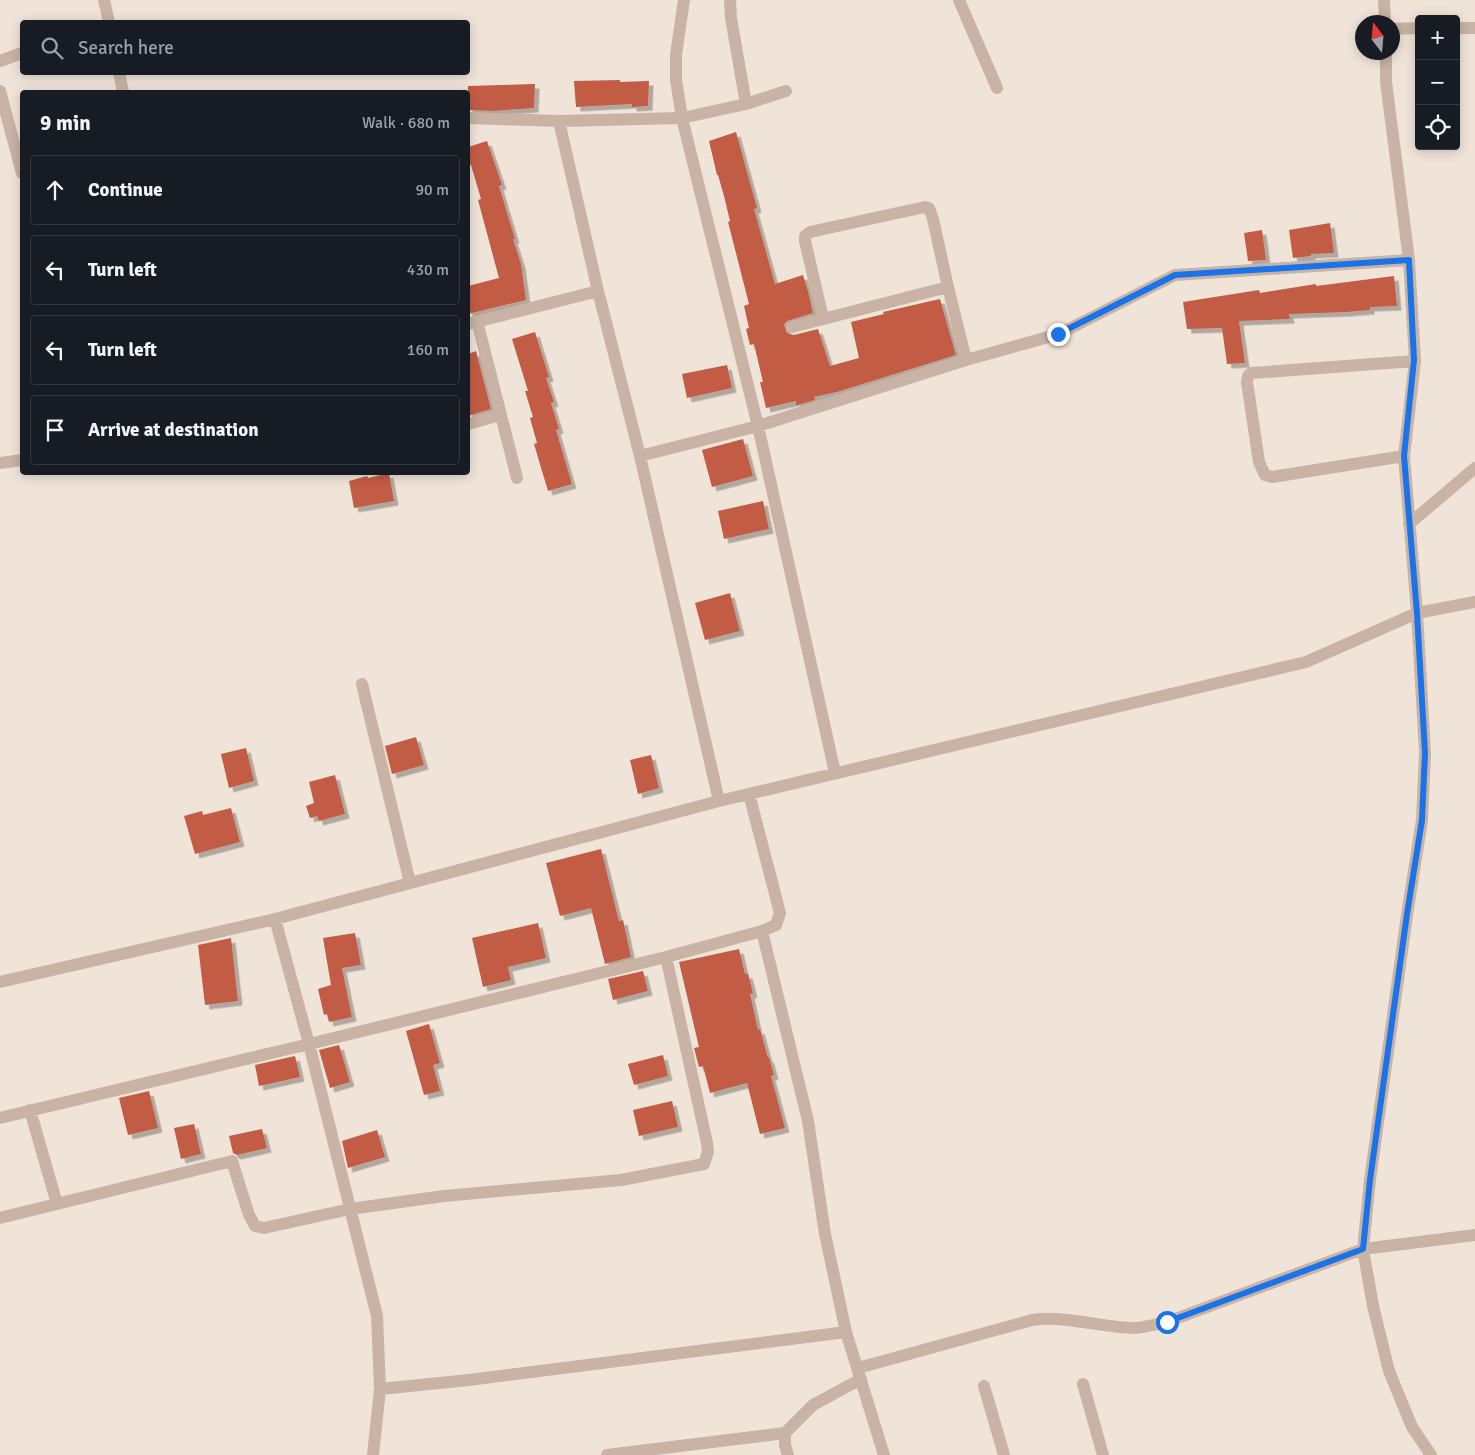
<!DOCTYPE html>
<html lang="en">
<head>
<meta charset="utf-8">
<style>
  body { margin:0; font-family:Signika,sans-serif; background:#20242c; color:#f1f3f6 }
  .controls { position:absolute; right:15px; top:15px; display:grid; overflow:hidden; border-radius:5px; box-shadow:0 2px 12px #0003 }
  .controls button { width:45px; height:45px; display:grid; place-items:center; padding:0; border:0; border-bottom:1px solid #363941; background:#171b24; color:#f1f3f6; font:25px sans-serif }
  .compass { position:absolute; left:1355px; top:15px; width:45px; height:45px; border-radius:50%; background:#171b24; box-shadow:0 2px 12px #0003; rotate:344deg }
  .stop { position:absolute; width:15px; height:15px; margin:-11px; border:4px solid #1a73e8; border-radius:50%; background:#fff }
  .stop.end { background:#1a73e8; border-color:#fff; box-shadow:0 1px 5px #0008 }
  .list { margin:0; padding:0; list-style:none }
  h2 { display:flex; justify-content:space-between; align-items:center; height:65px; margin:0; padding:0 20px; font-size:21px }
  h2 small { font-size:16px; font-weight:400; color:#9ea1a6 }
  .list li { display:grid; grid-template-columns:32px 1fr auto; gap:15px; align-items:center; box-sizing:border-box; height:70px; margin:0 10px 10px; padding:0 10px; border:1px solid #363941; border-radius:5px }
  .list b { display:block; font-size:19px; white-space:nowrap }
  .list em { font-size:16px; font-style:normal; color:#9ea1a6 }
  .icon { flex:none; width:28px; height:28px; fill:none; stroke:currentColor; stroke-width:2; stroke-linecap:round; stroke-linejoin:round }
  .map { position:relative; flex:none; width:1475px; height:1455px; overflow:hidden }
  .search { position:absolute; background:#171b24; box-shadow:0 2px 12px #0003; left:20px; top:20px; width:450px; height:55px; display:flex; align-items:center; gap:12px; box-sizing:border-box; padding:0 18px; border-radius:5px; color:#9ea1a6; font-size:19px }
  .panel { position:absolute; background:#171b24; box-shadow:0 2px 12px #0003; left:20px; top:90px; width:450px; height:385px; border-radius:5px }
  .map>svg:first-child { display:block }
</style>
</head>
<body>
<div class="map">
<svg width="1475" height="1455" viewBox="0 0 1475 1455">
  <defs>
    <filter id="shadow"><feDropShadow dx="4.5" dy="4.5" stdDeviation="0" flood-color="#0004"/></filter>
  </defs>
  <rect width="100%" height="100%" fill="#f0e4d9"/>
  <path fill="#c35b44" filter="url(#shadow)" d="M620 80V82L649 81 648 106 632 107V104L576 107 574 81Z
    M535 84 534 108 493 111 468 110V86Z
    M736 132 757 208 754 209 775 284 803 275 808 291 813 313 787 321 784 325 787 333 794 335 818 329 830 366 859 358 851 322 884 314 883 312 940 299 956 355 837 392 814 397 815 400 798 405H796V401L766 408 760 382H763L754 344 750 345 746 329 749 328 744 306 749 304 728 222 730 221 724 196 718 175H717L709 141Z
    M487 141 502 185 499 186 515 239H513L521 264 526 300 468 314V286L499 278 478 200 481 199 471 165 468 166V147Z
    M1330 223 1334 253 1311 254V256L1293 258 1289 230Z
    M1262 230 1266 260 1248 261 1244 233Z
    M1394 276 1397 306 1370 307V310L1347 312 1289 314 1290 319 1239 321 1245 363 1227 364 1222 328 1187 329 1183 302 1259 290 1260 293 1316 284V286Z
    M535 332 549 377 546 378 554 402 551 403 559 429 556 430 572 484 548 491 534 444 537 443 530 418 533 417 525 391H528L512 339Z
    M476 351 491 409 468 416V354Z
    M727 365 732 388 687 398 682 374Z
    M743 439 753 476 712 487 702 450Z
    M389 473 394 501 354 508 349 481 367 476 368 478Z
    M763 501 769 529 724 539 718 511Z
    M730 593 740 631 705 640 695 603Z
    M416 737 424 765 392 774 385 746Z
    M246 748 254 781 229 788 221 754Z
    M651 755 659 788 638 794 630 760Z
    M335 775 345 814 319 821 317 816 310 818 306 806 314 803 309 782Z
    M231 808 240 842 195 854 184 816 202 811 203 815Z
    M601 849 619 921 623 920 631 957 605 964 591 908 560 916 546 863Z
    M538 923 546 958 508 967 511 980 483 987 472 938Z
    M355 933 361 965 342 968 352 1017 329 1022 327 1014 324 1015 318 989 331 985 323 938Z
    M231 938 238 1001 205 1005 198 945Z
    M739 949 745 974H748L753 993 750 994 758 1030 760 1029 768 1058 769 1057 774 1075 771 1076 785 1128 760 1134 747 1083 710 1093 703 1066 699 1067 694 1048 699 1047 679 962Z
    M643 971 648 991 613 1000 608 979Z
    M429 1024 440 1063 433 1065 440 1091 424 1095 406 1031Z
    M339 1045 350 1082 330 1088 319 1050Z
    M663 1055 668 1076 634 1085 628 1064Z
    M295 1056 300 1077 259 1086 255 1065Z
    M149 1091 158 1128 128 1135 119 1098Z
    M672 1101 678 1127 639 1136 633 1110Z
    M194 1124 201 1154 181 1159 174 1128Z
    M262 1129 267 1148 237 1155 233 1153 229 1136Z
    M377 1130 385 1157 348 1168 342 1141Z"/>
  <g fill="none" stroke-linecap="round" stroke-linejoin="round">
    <path stroke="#c8b3a5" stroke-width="12" d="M104 0 109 22
      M684 0 676 55V80L682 118 758 426 835 773
      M730 0 731 18 746 104
      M959 0 997 88
      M1384 0 1385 22
      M1456 28H1475
      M1392 29 1419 28
      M1386 52V82L1409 260 1415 361 1404 456 1417 613 1425 753 1422 820 1407 915 1370 1180 1363 1249 1373 1306 1389 1371 1412 1427 1431 1455
      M0 61 22 53
      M119 72 123 92
      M0 91 22 173
      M468 118 559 121 682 118 746 104 786 91
      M559 121 598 291 640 456 719 801
      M823 318 805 241V236L810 232 925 207 929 208 933 219 948 287 966 360
      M477 321 517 478
      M468 324 598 291
      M792 327 948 287
      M468 424 500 415
      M640 456 758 426 966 360 1059 334 1175 275 1409 260
      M1404 456 1272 477 1265 475 1259 462 1247 382 1248 376 1251 373 1415 361
      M0 463 22 460
      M1409 524 1475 468
      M362 684 410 883
      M275 919 309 1044 377 1316 380 1389 373 1455
      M762 931 808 1121 825 1234 846 1332 884 1455
      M0 982 275 919 719 801 1306 662 1417 613 1475 602
      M30 1110 57 1204
      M0 1118 309 1044 666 957 762 931 776 925 780 913 749 794
      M0 1218 232 1161 249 1215 255 1226 264 1228 350 1209 444 1196 621 1180 704 1164 708 1152 707 1143 666 957
      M858 1368 1032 1320C1067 1315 1101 1328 1136 1328 1146 1327 1157 1324 1167 1322L1363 1249 1475 1235
      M1083 1384 1103 1455
      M984 1386 1004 1455
      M380 1389 469 1380 846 1332
      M607 1455 785 1433
      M788 1455 785 1445V1433L813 1405 861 1379"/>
  </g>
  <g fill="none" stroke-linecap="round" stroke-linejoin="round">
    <path stroke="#1a73e8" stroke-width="6" d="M1058 334 1175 275 1409 260 1414 360 1404 456 1417 613 1425 753 1422 820 1407 914 1370 1180 1363 1249 1167 1322"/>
  </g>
</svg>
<div class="controls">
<button>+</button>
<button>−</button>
<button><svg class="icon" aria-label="locate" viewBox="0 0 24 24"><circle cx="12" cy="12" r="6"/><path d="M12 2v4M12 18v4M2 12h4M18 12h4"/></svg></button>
</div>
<svg class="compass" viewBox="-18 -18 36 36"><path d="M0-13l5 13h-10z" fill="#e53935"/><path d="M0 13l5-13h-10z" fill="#9ea1a6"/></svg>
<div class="stop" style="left:1167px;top:1322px"></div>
<div class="stop end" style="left:1058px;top:334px"></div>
<div class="search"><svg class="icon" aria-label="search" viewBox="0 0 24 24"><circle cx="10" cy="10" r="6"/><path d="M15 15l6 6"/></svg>Search here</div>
<section class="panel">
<h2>9 min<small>Walk · 680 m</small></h2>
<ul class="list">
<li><svg class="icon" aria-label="ahead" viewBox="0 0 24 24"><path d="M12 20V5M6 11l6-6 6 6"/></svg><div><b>Continue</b></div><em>90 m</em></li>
<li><svg class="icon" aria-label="left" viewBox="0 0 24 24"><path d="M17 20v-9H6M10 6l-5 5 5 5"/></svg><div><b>Turn left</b></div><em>430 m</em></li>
<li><svg class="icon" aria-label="left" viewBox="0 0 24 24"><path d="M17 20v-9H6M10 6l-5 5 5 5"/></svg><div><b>Turn left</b></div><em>160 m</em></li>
<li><svg class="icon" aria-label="arrive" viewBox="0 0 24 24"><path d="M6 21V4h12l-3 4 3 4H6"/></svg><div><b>Arrive at destination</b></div></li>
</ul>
</section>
</div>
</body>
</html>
